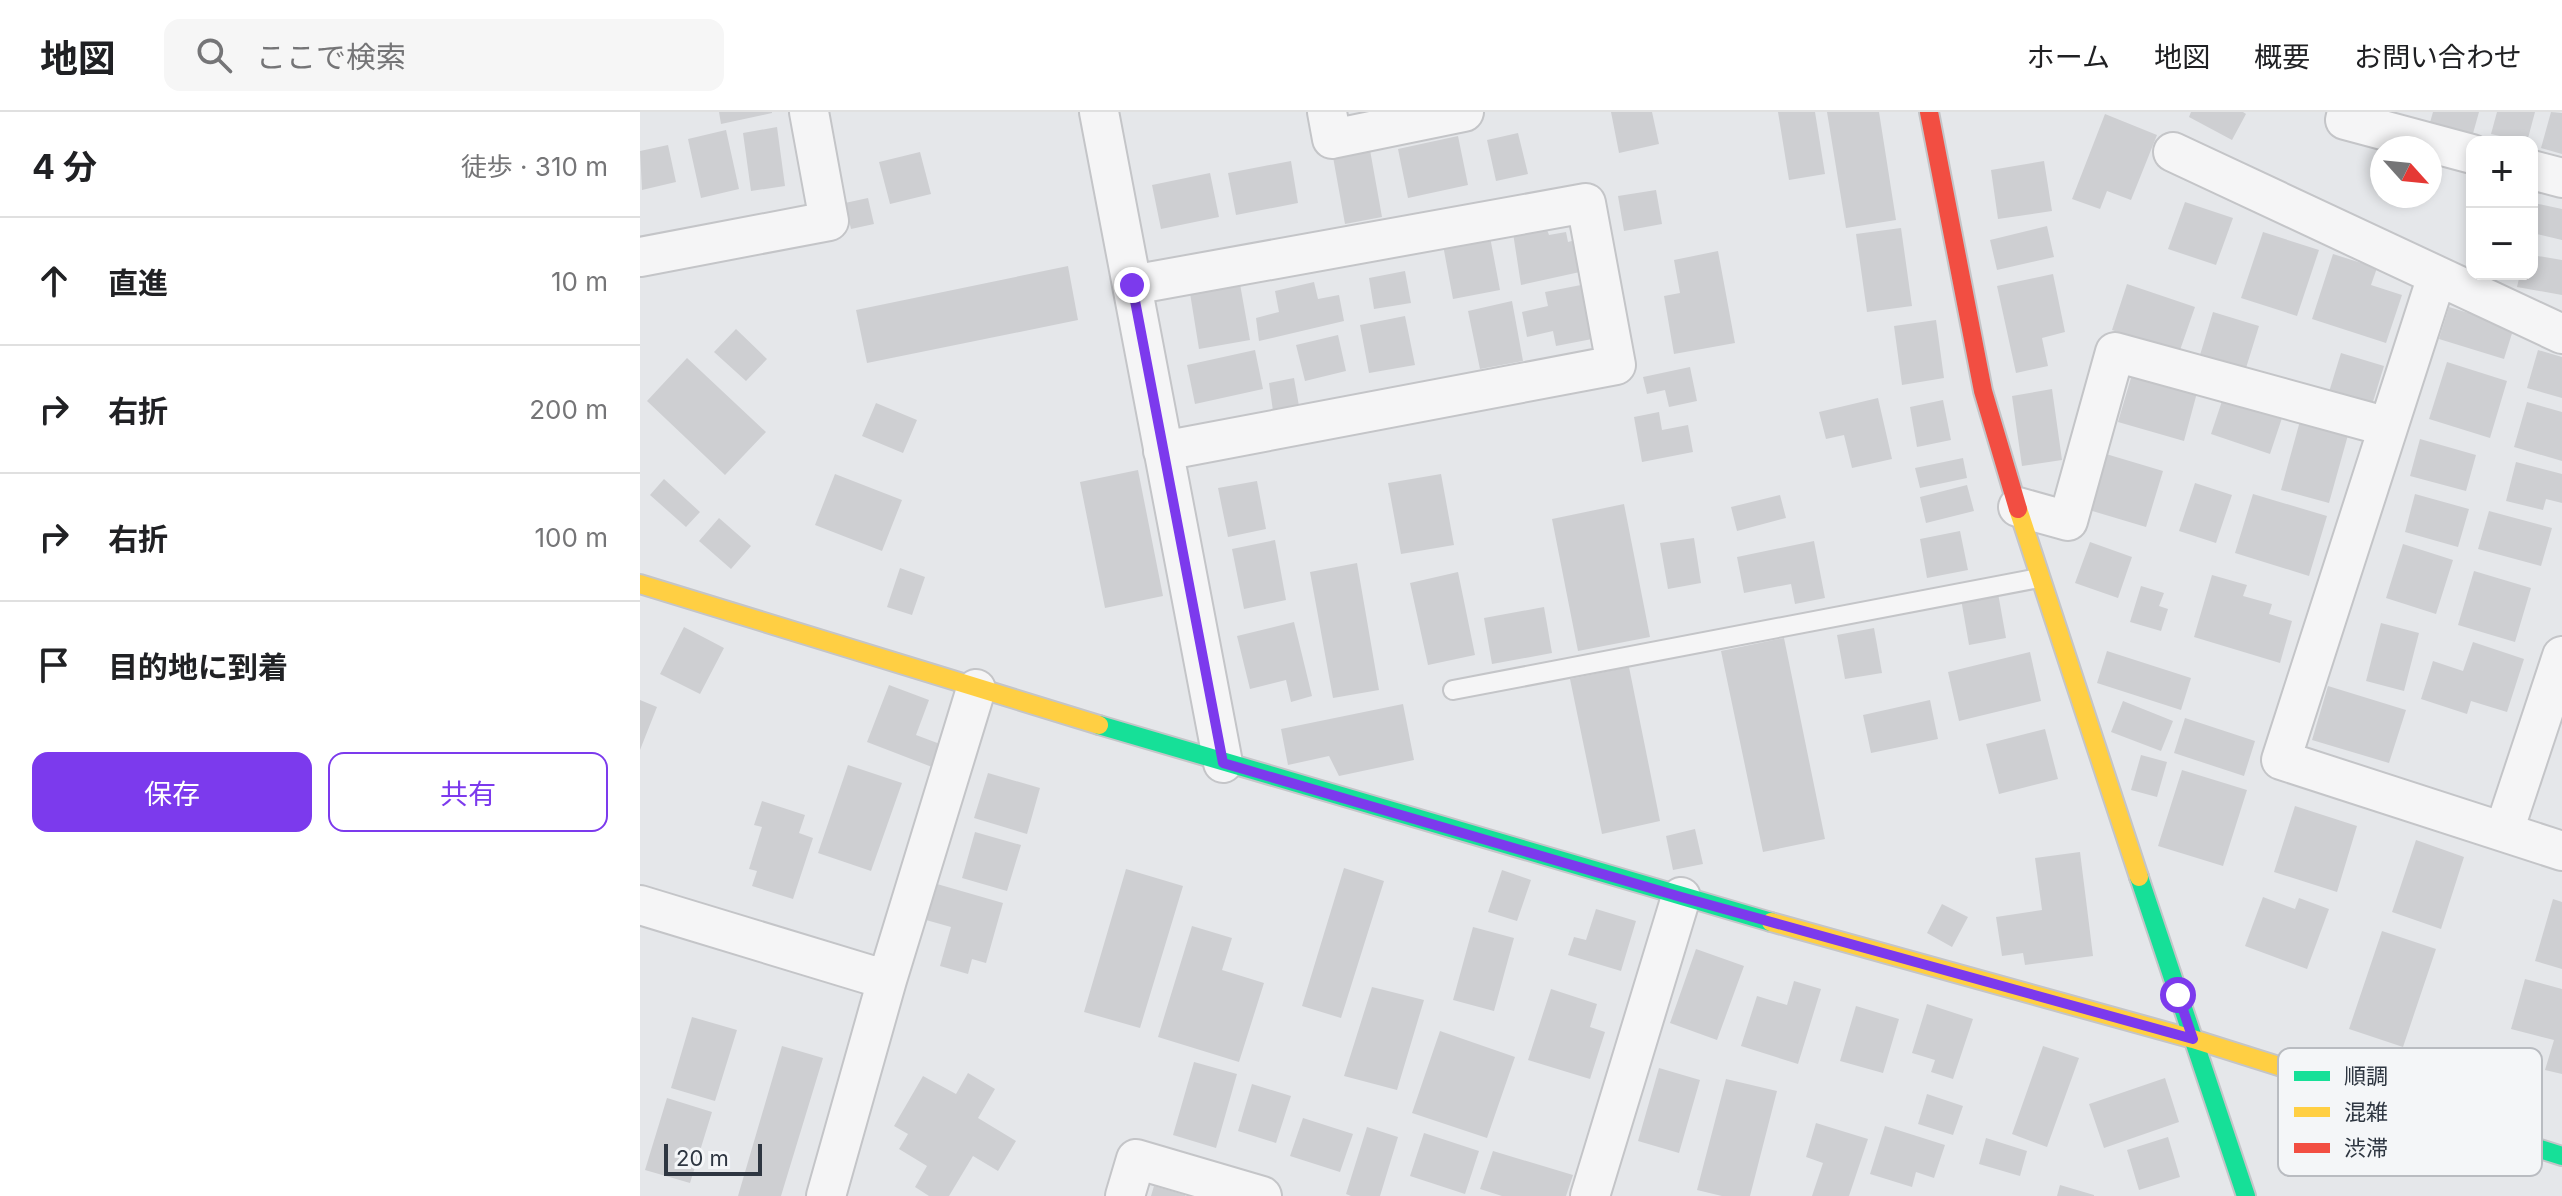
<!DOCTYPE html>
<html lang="ja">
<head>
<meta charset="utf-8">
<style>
  body { margin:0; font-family:Inter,"Noto Sans JP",sans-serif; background:#f6f6f6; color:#202124 }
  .controls { position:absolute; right:24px; top:24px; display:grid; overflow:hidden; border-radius:16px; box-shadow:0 4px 12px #0003 }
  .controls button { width:72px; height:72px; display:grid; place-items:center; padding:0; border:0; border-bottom:2px solid #e0e0e0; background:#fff; color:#202124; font:40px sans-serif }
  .compass { position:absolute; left:1730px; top:24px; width:72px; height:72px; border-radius:50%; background:#fff; box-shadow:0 4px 12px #0003; rotate:117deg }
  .scale { position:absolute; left:24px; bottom:20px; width:98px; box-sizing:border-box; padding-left:8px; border:4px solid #2e3641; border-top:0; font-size:22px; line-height:28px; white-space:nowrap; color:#2e3641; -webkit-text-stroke:6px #f4f6f8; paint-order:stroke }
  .stop { position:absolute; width:24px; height:24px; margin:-18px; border:6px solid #7c3aed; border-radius:50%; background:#fff }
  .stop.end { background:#7c3aed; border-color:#fff; box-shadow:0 2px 8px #0008 }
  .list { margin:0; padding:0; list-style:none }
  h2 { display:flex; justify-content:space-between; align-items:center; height:104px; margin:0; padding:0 32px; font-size:34px }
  h2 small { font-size:26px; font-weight:400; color:#757577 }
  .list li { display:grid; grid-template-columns:52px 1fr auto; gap:24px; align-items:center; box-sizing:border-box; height:128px; padding:0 32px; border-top:2px solid #e0e0e0 }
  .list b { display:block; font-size:30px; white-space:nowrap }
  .list em { font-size:26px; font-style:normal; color:#757577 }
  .actions { display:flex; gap:16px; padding:24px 32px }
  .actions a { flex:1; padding:18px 0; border:2px solid #7c3aed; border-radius:16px; text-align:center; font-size:28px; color:#7c3aed }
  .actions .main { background:#7c3aed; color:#fff }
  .icon { flex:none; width:44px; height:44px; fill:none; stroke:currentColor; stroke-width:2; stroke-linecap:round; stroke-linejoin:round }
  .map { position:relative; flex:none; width:1922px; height:1084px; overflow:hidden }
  header { display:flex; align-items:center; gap:48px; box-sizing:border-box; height:112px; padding:0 40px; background:#fff; border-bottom:2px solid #e0e0e0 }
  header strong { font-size:38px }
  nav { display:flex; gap:44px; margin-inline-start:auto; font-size:28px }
  .search { width:560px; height:72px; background:#f6f6f6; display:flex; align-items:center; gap:20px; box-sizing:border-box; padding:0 28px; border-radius:16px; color:#757577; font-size:30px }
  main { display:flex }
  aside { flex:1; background:#fff }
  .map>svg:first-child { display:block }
</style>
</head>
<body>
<header>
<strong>地図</strong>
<div class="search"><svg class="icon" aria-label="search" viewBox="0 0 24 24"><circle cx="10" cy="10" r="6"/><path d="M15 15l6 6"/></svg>ここで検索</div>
<nav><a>ホーム</a><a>地図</a><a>概要</a><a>お問い合わせ</a></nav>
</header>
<main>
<aside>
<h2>4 分<small>徒歩 · 310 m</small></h2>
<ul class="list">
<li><svg class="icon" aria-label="ahead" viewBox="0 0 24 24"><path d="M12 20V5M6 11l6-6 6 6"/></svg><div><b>直進</b></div><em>10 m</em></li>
<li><svg class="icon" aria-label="right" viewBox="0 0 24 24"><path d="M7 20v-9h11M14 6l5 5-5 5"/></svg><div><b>右折</b></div><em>200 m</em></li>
<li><svg class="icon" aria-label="right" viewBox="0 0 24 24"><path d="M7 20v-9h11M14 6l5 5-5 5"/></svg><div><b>右折</b></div><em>100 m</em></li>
<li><svg class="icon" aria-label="arrive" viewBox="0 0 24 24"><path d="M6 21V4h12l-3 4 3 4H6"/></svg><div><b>目的地に到着</b></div></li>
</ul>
<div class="actions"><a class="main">保存</a><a>共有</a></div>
</aside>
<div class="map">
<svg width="1922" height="1084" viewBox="0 0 1922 1084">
  <rect width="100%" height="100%" fill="#e5e7ea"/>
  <path fill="#cecfd2" d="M79 0H132V1L81 12Z
    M971 0H1012L1019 32 979 41Z
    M1138 0H1175L1185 62 1149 68Z
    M1187 0H1239L1256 108 1206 116Z
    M1551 0H1603L1606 2 1592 28 1549 5Z
    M1793 0H1839L1832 25 1789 14Z
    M1857 0H1895L1887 30 1851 22Z
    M1911 0 1922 1V42L1901 36Z
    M1465 2 1517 23 1491 88 1467 79 1460 97 1432 87Z
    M137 15 145 74 111 79 103 21Z
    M86 18 99 77 61 86 48 27Z
    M878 21 888 62 856 69 847 28Z
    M818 24 828 73 768 86 758 37Z
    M28 33 36 70 2 78 0 39Z
    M730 38 742 105 705 112 693 45Z
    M280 40 291 82 250 92 239 50Z
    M651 49 658 91 596 103 588 61Z
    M1404 49 1412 99 1358 107 1351 58Z
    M570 61 579 105 521 117 512 73Z
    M1016 78 1022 112 984 119 978 84Z
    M228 86 234 112 211 117 205 91Z
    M1545 90 1593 106 1576 153 1528 137Z
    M1894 91 1922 97V128L1892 121Z
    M1407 114 1414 145 1357 158 1350 128Z
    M906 115 909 123 926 120 928 130 943 126 949 158 881 173 873 121Z
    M1261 116 1272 194 1227 200 1216 122Z
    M1623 120 1679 138 1657 204 1601 186Z
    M850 125 860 178 813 187 803 133Z
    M1078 139 1095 231 1034 242 1024 184 1040 181 1034 148Z
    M1693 142 1737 156 1731 173 1762 183 1746 231 1672 207Z
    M1892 143 1922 148V183L1877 175 1880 162H1892Z
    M428 154 438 208 227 251 216 198Z
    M765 159 771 191 734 197 729 166Z
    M1413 162 1425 220 1402 226 1408 254 1376 261 1357 174Z
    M674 170 678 187 699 183 704 209 619 229 616 206 639 200 635 179Z
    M600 172 610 228 559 237 550 181Z
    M1487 172 1555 195 1539 241 1472 218Z
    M941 173 952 227 916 234 913 219 887 225 882 200 908 194 905 180Z
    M872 189 883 249 840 257 828 199Z
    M1809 195 1874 215 1864 247 1799 227Z
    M1573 200 1619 214 1606 256 1560 243Z
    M765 204 775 253 729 261 720 213Z
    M1296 208 1304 266 1262 273 1254 214Z
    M96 217 127 247 106 269 74 240Z
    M698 223 706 259 665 269 656 233Z
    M615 238 623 277 555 292 547 253Z
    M1898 238 1922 245V286L1887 276Z
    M1701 241 1744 254 1732 293 1689 280Z
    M47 246 126 320 85 363 7 289Z
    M1807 250 1867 269 1850 326 1789 307Z
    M1050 255 1057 289 1029 295 1025 278 1007 282 1003 265Z
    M1493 259 1558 277 1544 329 1478 310Z
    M654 266 659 294 633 299 629 271Z
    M1412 277 1422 348 1382 354 1372 284Z
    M1584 283 1643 303 1630 342 1571 322Z
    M1238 286 1252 347 1212 356 1204 323 1186 327 1179 300Z
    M1303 288 1311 328 1277 335 1270 295Z
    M1887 290 1922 300V349L1874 335Z
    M236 291 277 308 263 341 222 324Z
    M1019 300 1022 318 1048 313 1053 340 1002 350 994 305Z
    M1660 309 1708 323 1689 391 1641 378Z
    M1780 327 1836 343 1826 379 1770 364Z
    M1466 342 1523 359 1506 415 1449 398Z
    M1323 346 1327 366 1280 376 1275 356Z
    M1876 350 1922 362V391L1906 387 1903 398 1866 389Z
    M498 358 523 484 465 496 440 370Z
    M195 362 262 388 242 439 175 413Z
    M801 362 814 433 761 442 748 371Z
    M24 367 60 400 46 415 10 383Z
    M617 369 626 417 588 425 578 376Z
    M1555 371 1592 383 1576 431 1539 419Z
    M1327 373 1334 399 1286 411 1280 385Z
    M1613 382 1687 404 1669 464 1595 441Z
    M1775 382 1829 397 1818 435 1765 420Z
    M1140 383 1146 406 1097 419 1091 395Z
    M984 392 1010 525 938 539 912 407Z
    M1849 399 1912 416 1901 454 1838 437Z
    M79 406 111 434 91 457 59 429Z
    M1320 419 1328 458 1287 466 1280 427Z
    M1054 426 1061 471 1028 477 1020 431Z
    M635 428 646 488 604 497 592 437Z
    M1174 429 1185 486 1155 492 1151 472 1104 481 1097 445Z
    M1450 430 1492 445 1478 486 1435 471Z
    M1763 432 1813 448 1796 502 1746 486Z
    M717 451 739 578 693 586 670 460Z
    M260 456 285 465 272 503 247 495Z
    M1834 459 1891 476 1875 530 1818 513Z
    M818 460 835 543 788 553 770 471Z
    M1572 463 1607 473 1603 484 1632 492 1629 502 1652 509 1640 551 1554 525Z
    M1501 474 1524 481 1519 494 1528 497 1521 519 1490 510Z
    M1358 481 1366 526 1329 533 1321 487Z
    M904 495 912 541 852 552 844 506Z
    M654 510 672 584 651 590 646 568 610 577 597 524Z
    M1741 511 1779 521 1764 579 1726 569Z
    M44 515 84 536 60 582 20 562Z
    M1234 516 1242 561 1205 567 1197 523Z
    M1144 526 1185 727 1123 740 1081 539Z
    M1833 530 1884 547 1867 600 1831 589 1827 602 1781 587 1793 549 1823 559Z
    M1467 539 1551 566 1541 598 1457 571Z
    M1390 540 1401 589 1319 609 1308 560Z
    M989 555 1020 709 962 722 930 567Z
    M249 573 289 588 276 623 300 632 292 655 227 630Z
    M1688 574 1766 598 1749 651 1672 628Z
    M0 588 17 595 0 638Z
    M1290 588 1298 627 1231 641 1223 603Z
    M1483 589 1533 609 1521 639 1471 620Z
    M763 592 774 648 699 664 689 644 648 653 641 617Z
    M1545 606 1615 629 1604 664 1534 641Z
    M1405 617 1418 667 1359 682 1346 632Z
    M1501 643 1527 650 1517 685 1491 678Z
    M208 653 262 671 231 759 178 741Z
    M1542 658 1607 678 1583 754 1518 734Z
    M348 661 400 676 387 722 334 706Z
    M122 689 165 703 159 721 173 726 153 787 112 774 117 759 109 757 122 715 114 713Z
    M1655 694 1717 714 1697 780 1634 760Z
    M1055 717 1063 752 1033 758 1026 724Z
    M335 720 381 733 367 779 322 766Z
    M1776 728 1824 745 1801 817 1752 800Z
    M1440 740 1453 844 1385 853 1383 841 1362 844 1356 805 1402 798 1395 746Z
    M704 756 744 769 701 906 662 894Z
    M486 757 543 774 500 916 444 900Z
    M862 758 891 768 877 809 848 800Z
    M297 772 363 791 346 851 332 847 328 862 300 854 311 815 286 808Z
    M1623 785 1655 797 1659 786 1689 797 1667 857 1605 834Z
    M1913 787 1922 790V857L1895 849Z
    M1302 792 1328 805 1312 835 1287 821Z
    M956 797 996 809 981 859 928 843 934 825 946 828Z
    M552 814 592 826 582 858 624 871 599 950 518 925Z
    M833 815 874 826 854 899 813 888Z
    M1742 819 1796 837 1763 935 1709 917Z
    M1056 837 1104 854 1077 928 1030 911Z
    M1885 867 1922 877V962L1905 958 1914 928 1871 917Z
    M1154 869 1181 877 1158 952 1101 934 1117 884 1147 893Z
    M732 875 784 888 757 978 704 964Z
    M911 877 957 892 950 915 965 920 950 967 888 948Z
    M1287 892 1333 907 1313 967 1291 960 1295 948 1272 941Z
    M1216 894 1259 907 1243 961 1200 949Z
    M52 905 97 918 75 989 31 976Z
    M800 919 875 945 847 1026 772 1001Z
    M142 934 183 946 141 1084H98Z
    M1403 934 1439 946 1407 1035 1372 1022Z
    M554 950 597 962 576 1036 533 1023Z
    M1019 956 1060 968 1039 1041 998 1029Z
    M328 961 355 977 338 1006 376 1029 358 1059 333 1044 309 1084H289L275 1075 287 1054 259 1037 268 1022 254 1014 283 964 316 982Z
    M1525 966 1539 1010 1464 1036 1449 992Z
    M1086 967 1137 979 1110 1084H1082L1057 1078Z
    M612 972 651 984 636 1031 598 1019Z
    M1287 982 1323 994 1313 1023 1278 1012Z
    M27 986 72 1000 50 1071 5 1058Z
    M663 1006 713 1022 700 1060 650 1044Z
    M1176 1011 1228 1027 1209 1084H1172L1183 1051 1166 1045Z
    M1245 1014 1305 1033 1294 1066 1276 1060 1272 1075 1230 1062Z
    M727 1015 758 1025 740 1084H711L706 1082Z
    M784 1021 839 1039 825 1082 770 1064Z
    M1528 1025 1540 1065 1499 1078 1487 1038Z
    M1346 1026 1387 1039 1380 1064 1339 1052Z
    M853 1039 933 1063 926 1084H862L840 1077Z
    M1420 1073 1454 1083V1084H1417Z
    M514 1074 545 1083V1084H511Z"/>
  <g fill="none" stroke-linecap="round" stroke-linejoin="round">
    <defs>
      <path id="lane" d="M813 578 1399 466"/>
      <path id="street" d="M459 0 583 651
        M687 0 692 27 824 0
        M1707 0 1705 8 1832 42
        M1533 40 1922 222
        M1892 58 1922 66
        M0 145 189 109 169 0
        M1797 164 1641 648 1922 739
        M492 173 946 91 976 253 523 339
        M1378 395 1428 409 1475 240 1748 315
        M1864 719 1922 544
        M0 793 247 868
        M186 1084 247 868 336 577
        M485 1084 496 1047 622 1084
        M950 1084 1041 785"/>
      <path id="fast" d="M459 613 1131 810
        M1499 765 1606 1084
        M1718 979 1922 1044"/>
      <path id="slow" d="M1378 397 1499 765
        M0 472 459 613
        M1131 810 1553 927 1718 979"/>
      <path id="jam" d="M1289 0 1343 279 1378 397"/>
    </defs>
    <use href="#lane" stroke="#c4c5c8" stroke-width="22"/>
    <use href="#street" stroke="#c4c5c8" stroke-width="42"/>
    <use href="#fast" stroke="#c4c5c8" stroke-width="22"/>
    <use href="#slow" stroke="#c4c5c8" stroke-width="22"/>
    <use href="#jam" stroke="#c4c5c8" stroke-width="22"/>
    <use href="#lane" stroke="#f5f5f6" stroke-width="18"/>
    <use href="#street" stroke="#f5f5f6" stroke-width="38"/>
    <use href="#fast" stroke="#16e098" stroke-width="18"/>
    <use href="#slow" stroke="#ffcf43" stroke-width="18"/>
    <use href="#jam" stroke="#f24e42" stroke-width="18"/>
  </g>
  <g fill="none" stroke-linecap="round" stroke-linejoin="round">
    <path stroke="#7c3aed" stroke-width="10" d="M492 173 583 651 1041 785 1553 927 1538 883"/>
  </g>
  <rect x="1638" y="936" width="264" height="128" rx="12" fill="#f4f6f8" stroke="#b9bcc1" stroke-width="2"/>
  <rect x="1654" y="959" width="36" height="10" fill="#16e098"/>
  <rect x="1654" y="995" width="36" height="10" fill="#ffcf43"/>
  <rect x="1654" y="1031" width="36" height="10" fill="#f24e42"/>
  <g font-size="22" fill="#2e3641">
    <text x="1704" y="972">順調</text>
    <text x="1704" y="1008">混雑</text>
    <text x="1704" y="1044">渋滞</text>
  </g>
</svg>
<div class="controls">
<button>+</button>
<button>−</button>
</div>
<svg class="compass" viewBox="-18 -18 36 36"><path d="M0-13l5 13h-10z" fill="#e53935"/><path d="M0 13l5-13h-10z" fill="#757577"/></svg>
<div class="scale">20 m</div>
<div class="stop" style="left:1538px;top:883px"></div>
<div class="stop end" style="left:492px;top:173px"></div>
</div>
</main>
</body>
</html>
